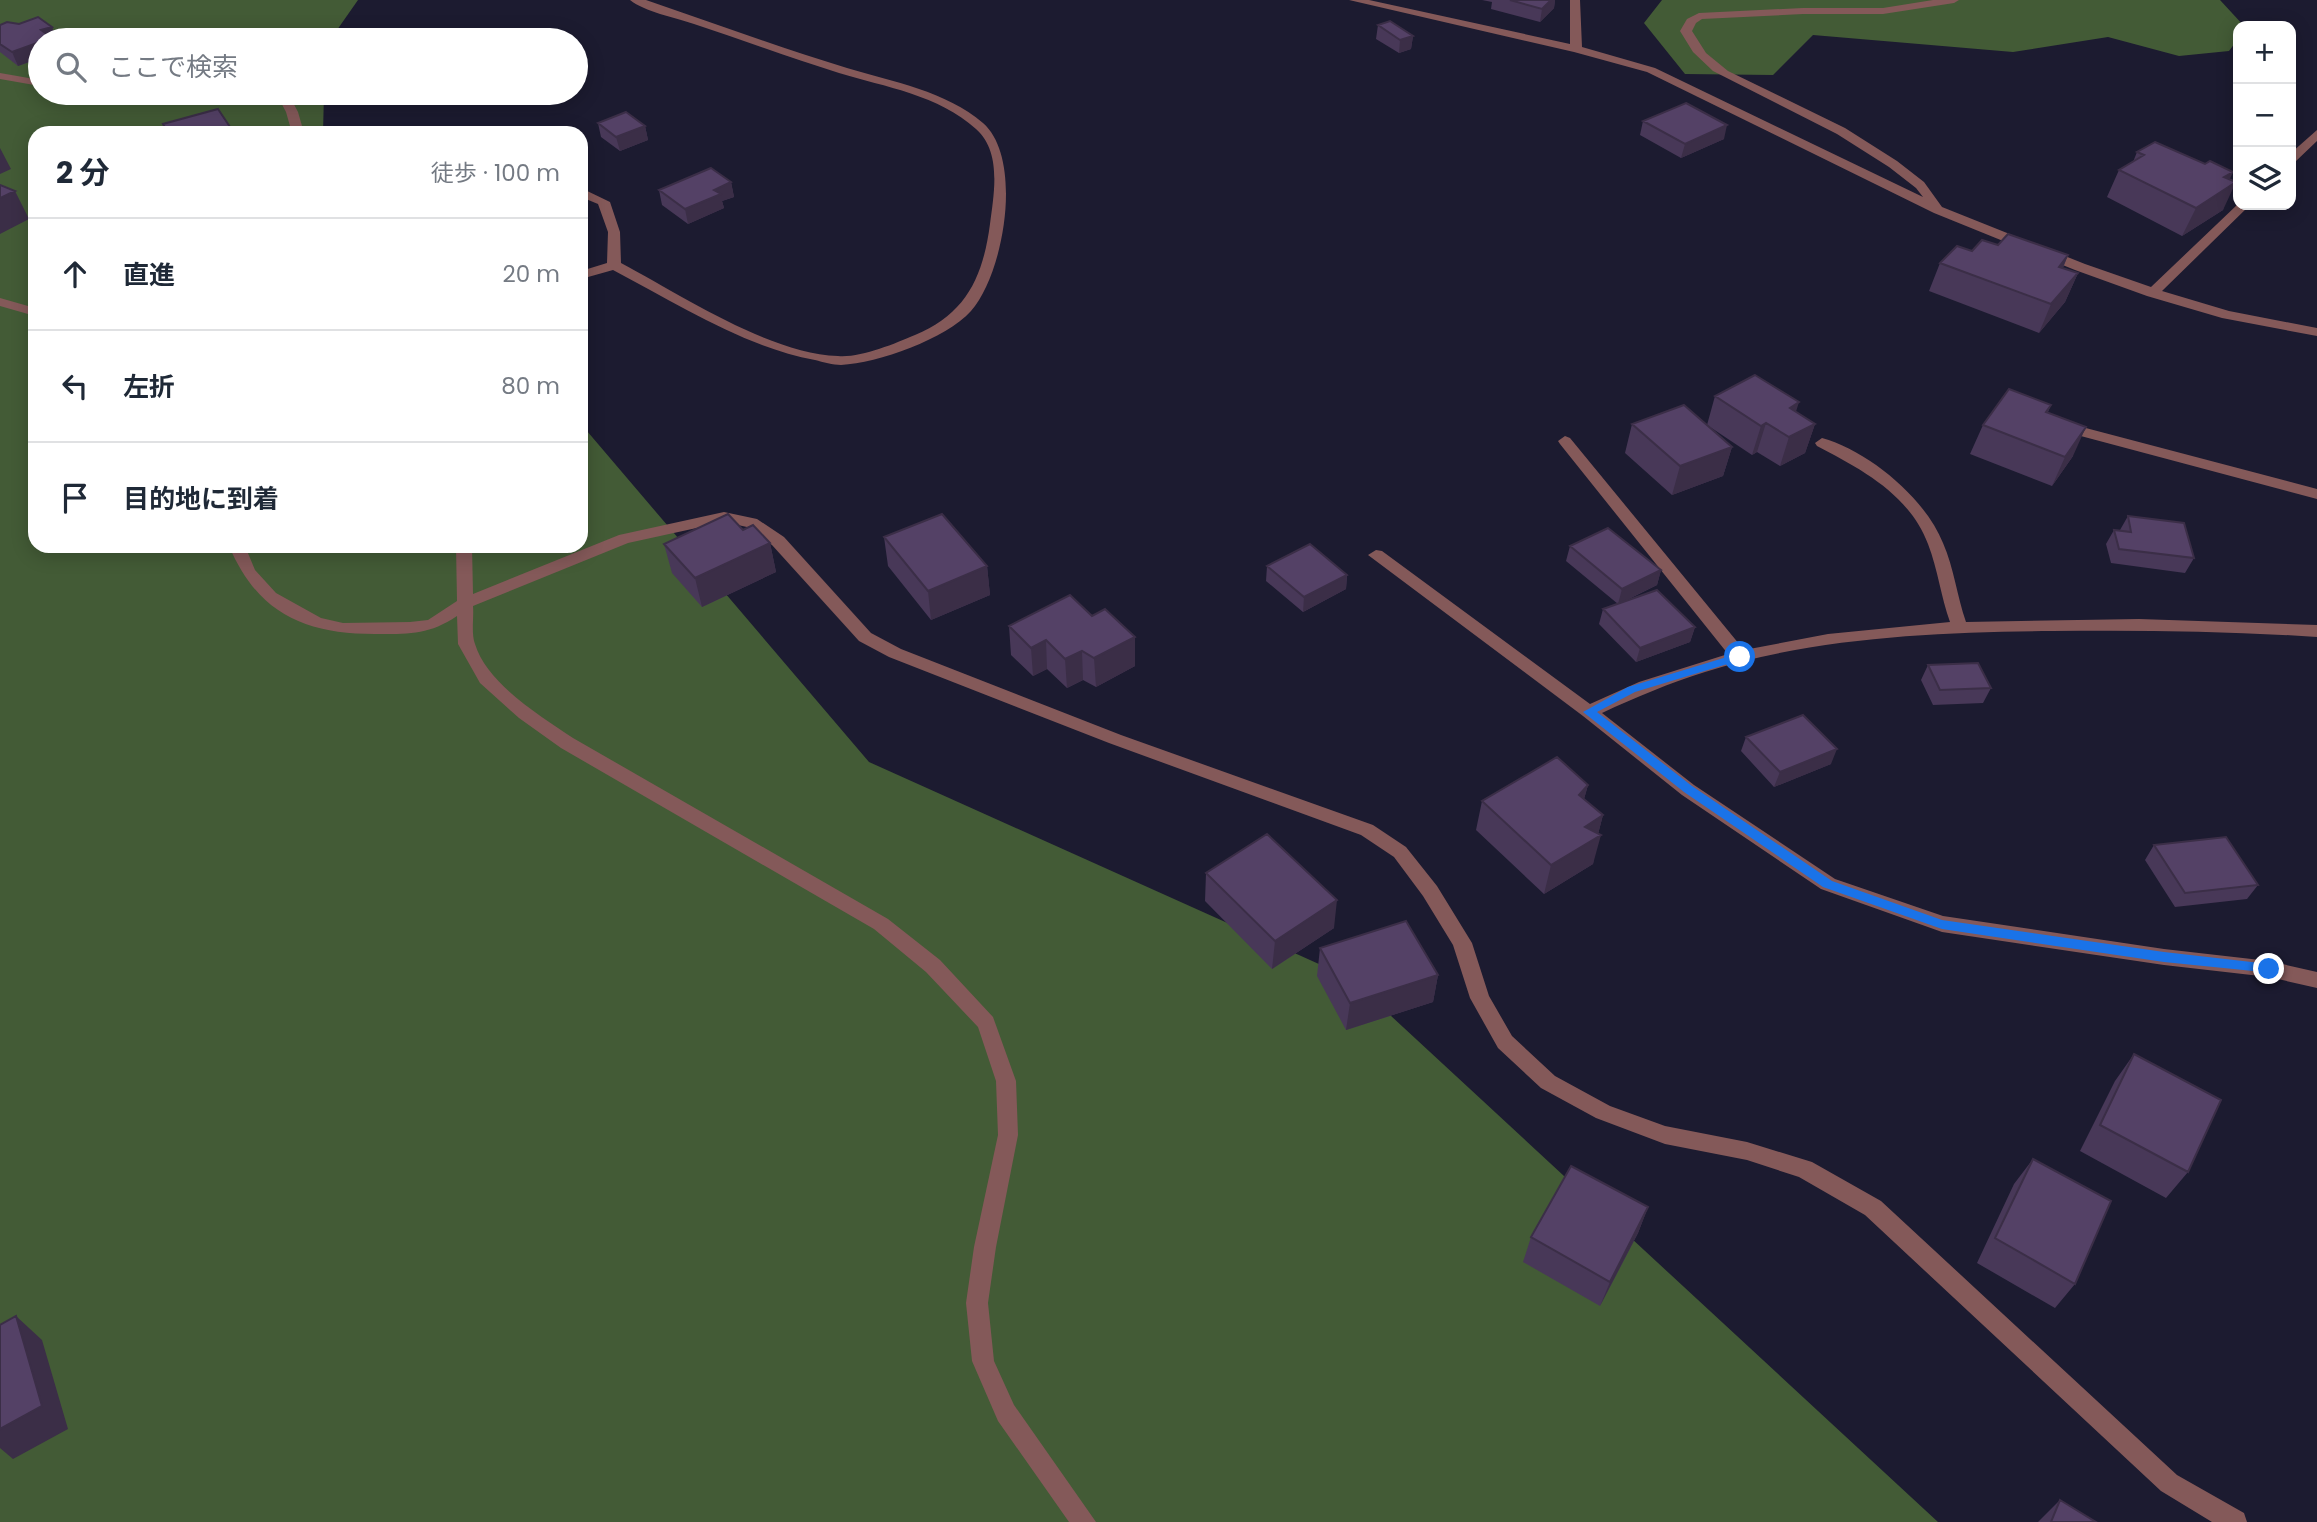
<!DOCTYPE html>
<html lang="ja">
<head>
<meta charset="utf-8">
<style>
  body { margin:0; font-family:Poppins,"Noto Sans JP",sans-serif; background:#f6f6f7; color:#1f2937 }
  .controls { position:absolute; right:21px; top:21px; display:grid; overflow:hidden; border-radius:14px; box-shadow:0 4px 18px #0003 }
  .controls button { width:63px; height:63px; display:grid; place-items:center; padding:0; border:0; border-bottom:2px solid #e0e1e3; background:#fff; color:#1f2937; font:35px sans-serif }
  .stop { position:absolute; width:21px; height:21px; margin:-16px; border:5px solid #1a73e8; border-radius:50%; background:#fff }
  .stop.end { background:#1a73e8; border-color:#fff; box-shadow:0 2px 7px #0008 }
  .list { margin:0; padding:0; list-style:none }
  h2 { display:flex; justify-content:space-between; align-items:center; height:91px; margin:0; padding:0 28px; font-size:30px }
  h2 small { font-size:23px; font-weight:400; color:#747a83 }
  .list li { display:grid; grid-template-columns:46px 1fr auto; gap:21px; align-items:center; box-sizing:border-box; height:112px; padding:0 28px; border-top:2px solid #e0e1e3 }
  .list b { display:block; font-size:26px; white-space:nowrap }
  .list em { font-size:23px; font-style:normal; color:#747a83 }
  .icon { flex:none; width:38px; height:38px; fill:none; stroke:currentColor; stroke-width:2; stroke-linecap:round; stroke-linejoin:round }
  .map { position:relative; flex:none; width:2317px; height:1522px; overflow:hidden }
  .search { position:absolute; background:#fff; box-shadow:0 4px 18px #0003; left:28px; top:28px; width:560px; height:77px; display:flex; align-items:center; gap:18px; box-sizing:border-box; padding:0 24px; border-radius:38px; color:#747a83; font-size:26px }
  .panel { position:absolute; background:#fff; box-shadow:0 4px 18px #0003; left:28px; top:126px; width:560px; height:427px; border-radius:21px }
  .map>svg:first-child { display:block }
</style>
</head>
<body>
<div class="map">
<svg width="2317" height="1522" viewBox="0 0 2317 1522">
  <rect width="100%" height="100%" fill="#1c1b30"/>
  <path fill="#435b36" d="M0 0H358L330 40H40V93H324L323 133H35V546H581V424L869 762 1350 978 1938 1522H0Z
    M1662 0H2220L2244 26H2238V39L2229 51 2179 56 2108 37 2013 52 1813 35 1773 75 1685 74 1644 23Z"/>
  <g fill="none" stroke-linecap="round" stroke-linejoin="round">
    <path fill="#845959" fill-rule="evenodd" d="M630 0H646C713 23 779 47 847 68 893 82 946 91 983 123 1024 159 1004 274 971 311 946 339 878 363 841 365 833 365 823 362 815 360 742 346 678 304 613 270L581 279V271L607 263 608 232 598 204 581 197V188L610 202 620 232 621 263C683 296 768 353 838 356 860 358 894 344 915 335 966 314 983 277 990 224 994 193 1002 152 976 129 939 95 885 87 839 73 791 58 742 40 694 24 674 17 645 12 630 0Z
      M1349 0H1369L1570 44V0H1580L1582 47 1655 68 1923 197 1916 188 1889 167 1837 134 1713 71 1693 52 1680 31 1687 19 1699 13 1803 8H1883L1933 0H1959L1954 3 1883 14H1803L1702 19 1696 23 1692 31 1706 53 1728 71 1845 128 1897 161 1924 182 1942 207 2085 264 2151 287 2238 204 2250 205 2162 291 2229 311 2317 328V336L2222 318 2147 296 2075 270 1934 213 1647 72 1574 52Z
      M0 73 40 80V86L0 79Z
      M276 93H288L298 112 304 133H292L286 112Z
      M2317 130V141L2295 162 2291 163V153Z
      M0 298 35 308V316L0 306Z
      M2082 427 2317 489V499L2077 435 2075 432 2077 429Z
      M1565 436 1570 438 1744 650 1828 634 1950 622C1941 597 1938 570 1928 544 1909 494 1861 469 1817 446L1815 443 1822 438C1869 451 1925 498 1943 543 1954 568 1957 596 1966 622L2139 619 2317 625V637C2229 631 2140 630 2052 631 1937 632 1816 637 1705 672 1670 683 1636 697 1602 713L1694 785 1835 879 1943 916 2164 949 2269 961 2317 972V988L2269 977 2164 965 1942 932 1821 889 1682 795 1583 716 1368 555 1376 550 1382 551 1590 704 1639 682 1728 654 1560 444 1558 441Z
      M724 512 757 519 784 537 871 633 901 649 1121 735 1373 825 1406 847 1437 886 1472 943 1489 996 1512 1036 1555 1076 1610 1106 1665 1126 1747 1142 1812 1162 1881 1201 2177 1475 2244 1513 2247 1522H2212L2161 1491 1865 1215 1799 1177 1747 1160 1665 1144 1596 1118 1541 1088 1498 1048 1470 998 1453 945 1423 896 1394 857 1361 835 1109 743 889 657 859 641 772 545 747 527 724 522 628 543 473 606C474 617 471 634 475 644 487 684 541 716 573 738L888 919 940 960 993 1017 1016 1081 1018 1135 996 1247 988 1303 994 1361 1014 1405 1096 1522H1069L998 1421 972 1361 966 1303 974 1247 998 1135 996 1081 978 1027 926 972 874 929 561 748 519 718 480 683 458 644 457 616C430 634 412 634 380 634 308 635 259 616 229 546H245L255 570 276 593 321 618 343 623 410 622 428 620 457 601 456 546H472L473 594 619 535Z"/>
  </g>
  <path fill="#483858" d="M1482 0H1555L1554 8 1540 22 1491 9 1492 2Z
    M19 24 58 40H40V58L18 66 0 52V25Z
    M1378 25 1413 36 1411 49 1399 53 1376 39Z
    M1643 121 1724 139 1681 158 1640 135Z
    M598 123 645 126 648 140 620 151 601 137Z
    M2137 152 2230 179 2223 210 2182 236 2107 197 2119 170 2133 162Z
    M731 182 734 197 722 201 724 208 688 224 662 205 659 190Z
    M1998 245 2068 255 2063 268 2078 273 2065 302 2039 333 1929 291 1940 263 1972 251Z
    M1715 396 1796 412 1815 424 1805 453 1780 466 1757 452 1752 455 1707 425Z
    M2051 405 2048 412 2073 456 2052 486 1970 454 1983 425Z
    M1632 424 1732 447 1723 476 1672 495 1625 453Z
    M2128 516 2194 558 2185 573 2111 563 2106 544 2114 530H2120Z
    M743 530 770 543 776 572 702 607 672 573 664 544Z
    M884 537 987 566 990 595 931 620 888 566Z
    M1570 546 1661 570 1657 585 1621 603 1695 627 1690 642 1636 662 1599 624 1603 609 1618 604 1566 561Z
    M1267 566 1347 575 1346 589 1303 612 1266 581Z
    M1092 616 1135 637V666L1096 687 1083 680 1067 688 1047 669 1033 676 1011 655 1009 626Z
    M1928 665 1991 688 1983 703 1933 705 1921 680Z
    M1746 737 1831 764 1774 787 1741 751Z
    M1588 785 1584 799 1603 815 1598 834 1593 864 1544 894 1476 830 1482 801Z
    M2154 845 2258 885 2247 899 2175 907 2145 860Z
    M1206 873 1334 928 1272 969 1205 901Z
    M1320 948 1438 975 1433 1002 1346 1030 1317 976Z
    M2134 1054 2188 1172 2166 1198 2080 1151 2115 1081Z
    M2033 1159 2075 1284 2055 1308 1977 1263 2014 1184Z
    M1648 1207 1638 1233 1600 1306 1523 1262 1531 1237Z
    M2060 1500 2096 1522H2038Z"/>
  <path fill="#3b2e47" d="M1551 0H1555L1554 8 1540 22 1542 9Z
    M52 27 58 40H46L41 30Z
    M1413 36 1411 49 1399 53 1400 40Z
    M40 42V58L18 66 12 52Z
    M1727 125 1724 139 1681 158 1685 144Z
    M645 126 648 140 620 151 616 137Z
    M230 127 232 133H209Z
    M0 148 11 169 0 174Z
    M2233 172 2225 190 2236 182 2223 210 2182 236 2196 208 2224 177Z
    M731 182 734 197 722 201 724 208 688 224 685 209 714 190Z
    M15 191 29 219 0 234V198Z
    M2068 255 2056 284 2059 267Z
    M2078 273 2065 302 2039 333 2051 304Z
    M1799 402 1790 431V408Z
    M1766 423 1757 452 1752 455 1761 426Z
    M1815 424 1805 453 1780 466 1789 437Z
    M2086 427 2073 456 2052 486 2065 457Z
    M1732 447 1723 476 1672 495 1680 466Z
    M770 543 776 572 702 607 695 578Z
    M987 566 990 595 931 620 928 591Z
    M1661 570 1657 585 1618 604 1622 589Z
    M1347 575 1346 589 1303 612 1304 597Z
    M1695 627 1690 642 1636 662 1640 648Z
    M1135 637V666L1096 687 1094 658Z
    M1046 640 1047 669 1033 676 1031 648Z
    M1082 651 1083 680 1067 688 1065 659Z
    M1837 749 1831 764 1774 787 1780 772Z
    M1588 785 1580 813 1579 795Z
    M1603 815 1597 838 1601 835 1593 864 1544 894 1551 865 1585 827Z
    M1337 900 1334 928 1272 969 1275 941Z
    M1438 975 1433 1002 1346 1030 1350 1003Z
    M1648 1207 1638 1233 1600 1306 1610 1282Z
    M16 1316 42 1340 68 1429 13 1459 0 1448V1429Z"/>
  <path fill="#544166" stroke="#3b2e47" stroke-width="2" d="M1510 0H1551L1542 9Z
    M38 17 52 27 41 30 52 38 46 40H40V42L12 52 0 44V25L7 22 19 24Z
    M1390 21 1413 36 1400 40 1378 25Z
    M1686 103 1727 125 1685 144 1643 121Z
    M218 109 230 127 209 133H168L163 124Z
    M626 112 645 126 616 137 598 123Z
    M2155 142 2205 164 2210 161 2233 172 2224 177 2236 182 2196 208 2119 170 2144 155 2137 152Z
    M711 168 731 182 714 190 721 194 685 209 659 190Z
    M0 185 15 191 0 198Z
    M2008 234 2068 255 2059 267 2078 273 2051 304 1940 263 1957 246 1972 251 1982 240 1998 245Z
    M1755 375 1799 402 1790 408 1815 424 1789 437 1766 423 1761 426 1715 396Z
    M2009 389 2051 405 2046 412 2086 427 2065 457 1983 425Z
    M1684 405 1732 447 1680 466 1632 424Z
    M728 514 743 530 753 525 770 543 695 578 664 544Z
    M942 514 987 566 928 591 884 537Z
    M2128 516 2184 523 2194 558 2119 549 2114 530 2131 532Z
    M1608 528 1661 570 1622 589 1570 546Z
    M1310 544 1347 575 1304 597 1267 566Z
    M1657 590 1695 627 1640 648 1603 609Z
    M1070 595 1092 616 1105 609 1135 637 1094 658 1082 651 1065 659 1046 640 1031 648 1009 626Z
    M1978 663 1991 688 1940 690 1928 665Z
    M1803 715 1837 749 1780 772 1746 737Z
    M1557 757 1588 785 1579 795 1603 815 1585 827 1601 835 1551 865 1482 801Z
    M1267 834 1337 900 1275 941 1206 873Z
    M2226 837 2258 885 2185 893 2154 845Z
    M1406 921 1438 975 1350 1003 1320 948Z
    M2134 1054 2221 1100 2188 1172 2100 1125Z
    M2033 1159 2111 1201 2075 1284 1995 1238Z
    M1571 1166 1648 1207 1610 1282 1531 1237Z
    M16 1316 42 1406 0 1429V1325Z
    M2060 1500 2096 1522H2051Z"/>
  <path fill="#1a73e8" d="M1740 653 1746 657 1744 659 1635 692 1597 712 1692 786 1832 881 1942 920 2164 952 2269 964 2275 969 2273 973 2164 962 1942 929 1823 887 1684 792 1583 712 1628 687Z"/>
</svg>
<div class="controls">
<button>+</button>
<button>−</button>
<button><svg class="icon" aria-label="layers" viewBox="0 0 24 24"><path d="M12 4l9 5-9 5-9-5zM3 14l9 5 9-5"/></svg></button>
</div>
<div class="stop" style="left:1740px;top:657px"></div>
<div class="stop end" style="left:2269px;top:969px"></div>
<div class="search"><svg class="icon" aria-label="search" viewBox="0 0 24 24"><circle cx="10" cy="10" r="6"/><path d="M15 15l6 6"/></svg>ここで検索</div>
<section class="panel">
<h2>2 分<small>徒歩 · 100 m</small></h2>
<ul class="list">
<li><svg class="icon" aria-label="ahead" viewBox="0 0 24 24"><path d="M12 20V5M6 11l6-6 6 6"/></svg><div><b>直進</b></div><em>20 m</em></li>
<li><svg class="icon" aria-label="left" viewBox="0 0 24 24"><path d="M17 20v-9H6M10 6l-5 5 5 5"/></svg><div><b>左折</b></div><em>80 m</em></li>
<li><svg class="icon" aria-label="arrive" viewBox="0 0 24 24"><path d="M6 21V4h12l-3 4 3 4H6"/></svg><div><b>目的地に到着</b></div></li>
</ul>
</section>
</div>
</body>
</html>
